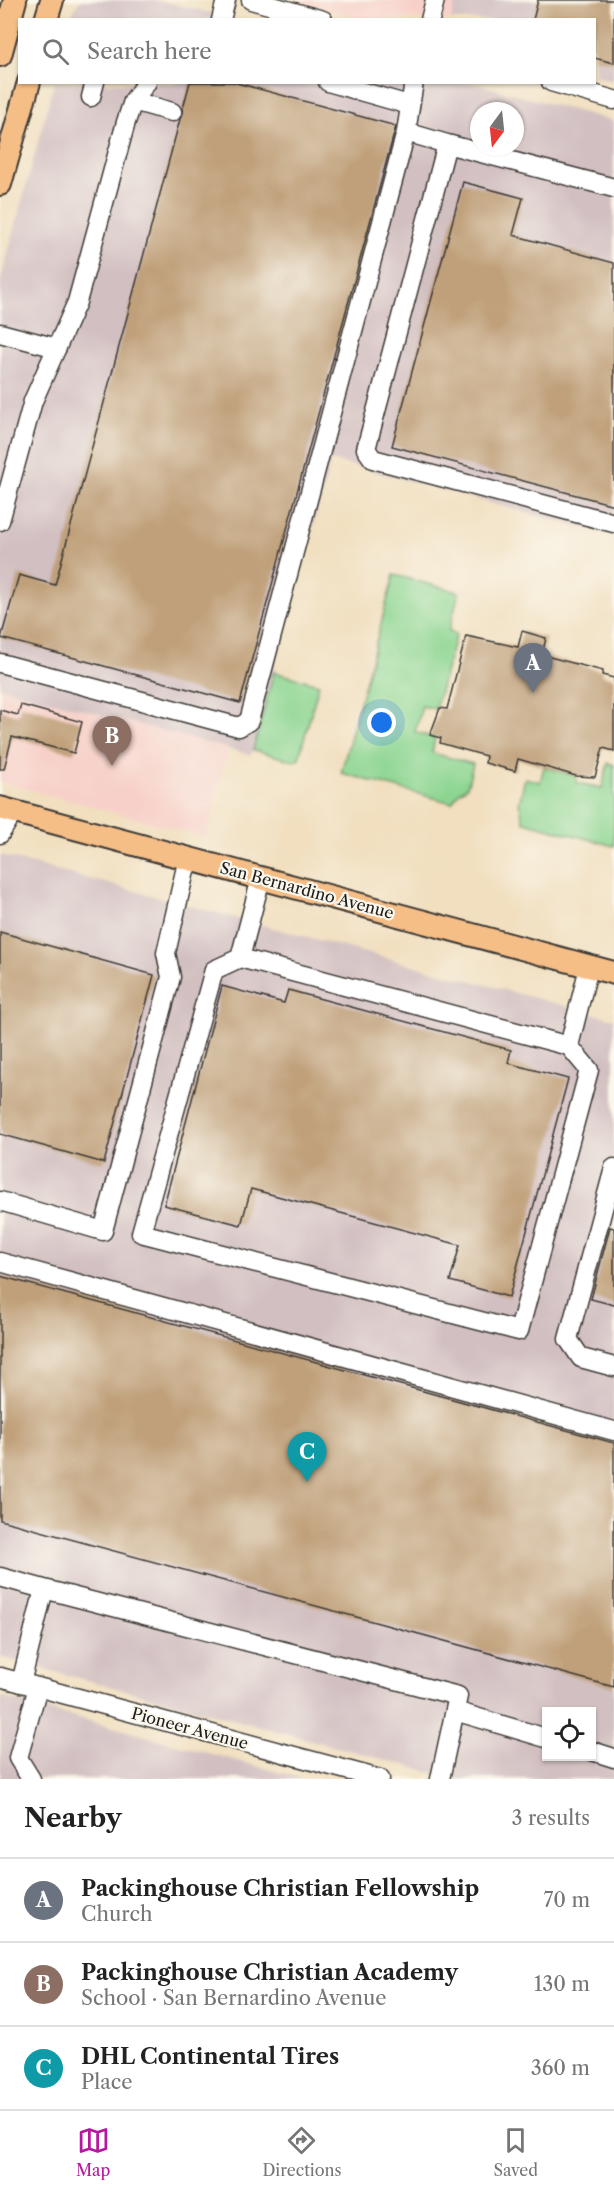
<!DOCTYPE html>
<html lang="en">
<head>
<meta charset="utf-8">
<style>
  body { margin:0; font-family:"Libre Caslon Text",serif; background:#f6f6f6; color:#222 }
  .controls { position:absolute; right:18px; bottom:18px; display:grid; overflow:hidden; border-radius:0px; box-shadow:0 2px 4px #0004 }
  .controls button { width:54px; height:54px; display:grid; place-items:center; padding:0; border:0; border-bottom:2px solid #e0e0e0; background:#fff; color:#222; font:30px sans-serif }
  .compass { position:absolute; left:470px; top:102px; width:54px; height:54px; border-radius:50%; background:#fff; box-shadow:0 2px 4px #0004; rotate:195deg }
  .you { position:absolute; left:382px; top:723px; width:21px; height:21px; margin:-15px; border:4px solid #fff; border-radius:50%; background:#1a73e8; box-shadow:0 0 0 9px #1a73e833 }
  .badge { display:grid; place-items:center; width:39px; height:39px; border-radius:50%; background:#b5179e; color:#fff; font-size:20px; font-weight:700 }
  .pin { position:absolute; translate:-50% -50px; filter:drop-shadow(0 2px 3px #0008) }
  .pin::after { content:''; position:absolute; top:32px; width:21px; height:18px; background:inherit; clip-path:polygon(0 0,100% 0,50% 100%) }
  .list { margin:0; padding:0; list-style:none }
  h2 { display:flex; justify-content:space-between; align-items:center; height:78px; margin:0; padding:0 24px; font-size:26px }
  h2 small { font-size:20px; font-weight:400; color:#767676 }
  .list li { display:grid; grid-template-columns:39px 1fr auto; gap:18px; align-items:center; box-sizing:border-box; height:84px; padding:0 24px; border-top:2px solid #e0e0e0 }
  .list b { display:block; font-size:22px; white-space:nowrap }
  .list p { margin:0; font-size:20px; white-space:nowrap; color:#767676 }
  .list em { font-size:20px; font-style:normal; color:#767676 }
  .icon { flex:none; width:33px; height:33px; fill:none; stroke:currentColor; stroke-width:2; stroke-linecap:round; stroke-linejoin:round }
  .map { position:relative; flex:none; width:614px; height:1779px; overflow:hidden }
  .search { position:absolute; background:#fff; box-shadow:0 2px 4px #0004; left:18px; right:18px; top:18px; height:66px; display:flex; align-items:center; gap:15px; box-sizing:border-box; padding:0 21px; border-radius:0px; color:#767676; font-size:22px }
  .sheet { height:330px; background:#fff }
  nav { display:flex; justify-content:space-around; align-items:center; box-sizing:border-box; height:84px; border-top:2px solid #e0e0e0; background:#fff; font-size:16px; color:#767676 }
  nav a { display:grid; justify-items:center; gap:3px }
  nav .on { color:#b5179e }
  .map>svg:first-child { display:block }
</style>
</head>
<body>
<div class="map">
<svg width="614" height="1779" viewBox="0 0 614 1779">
  <rect width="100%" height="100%" fill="#fbf7ec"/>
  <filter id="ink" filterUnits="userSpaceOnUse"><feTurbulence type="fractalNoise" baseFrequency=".0167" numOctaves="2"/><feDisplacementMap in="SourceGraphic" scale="12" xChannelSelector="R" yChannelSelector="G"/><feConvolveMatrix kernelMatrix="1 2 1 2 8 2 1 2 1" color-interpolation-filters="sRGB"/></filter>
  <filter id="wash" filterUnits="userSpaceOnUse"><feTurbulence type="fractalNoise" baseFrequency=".008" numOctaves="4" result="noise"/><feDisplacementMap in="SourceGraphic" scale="24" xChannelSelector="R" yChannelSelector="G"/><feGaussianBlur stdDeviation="1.35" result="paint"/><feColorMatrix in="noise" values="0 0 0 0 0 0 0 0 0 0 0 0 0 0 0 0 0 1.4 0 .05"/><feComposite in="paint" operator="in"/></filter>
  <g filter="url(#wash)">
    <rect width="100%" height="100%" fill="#f1dfbf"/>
    <path fill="#f7d1c9" d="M291 0H456L451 20 363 19Z
      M0 687 228 749 206 837 0 782Z"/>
    <path fill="#d2bfc1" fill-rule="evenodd" d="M81 0H156L237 19 71 20 74 9Z
      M456 0H614V81L595 76 594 20H451Z
      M54 83H472L614 121V536L331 460 251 755 0 687V282ZM479 111H515V147H479Z
      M0 855 614 1019V1779H457L0 1657ZM546 1712H592V1756H546Z
      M1 1697 304 1779H0Z"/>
    <path fill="#8cd591" stroke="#547856" stroke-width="1.5" d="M394 575 459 592 449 631 456 634 435 709 422 706 415 732 435 738 432 753 473 764 467 787 459 792 452 803 341 773Z
      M274 672 319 684 299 758 294 761 253 750Z
      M608 763 614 765V846L524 822 519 803 525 778 540 782 544 767 576 776 577 783 602 788Z"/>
    <g id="blocks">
      <path fill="#c0a07a" d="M538 0H614V63L594 58V20H533Z
        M190 82H233L396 126 240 703 1 638 19 575 55 585Z
        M463 182 523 198 513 235 614 263V505L392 446Z
        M522 631 546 638 542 655 603 671 602 675 614 678V751L603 748 595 777 576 776 518 759 515 771 485 763 486 756 440 743 441 738 430 735 440 708 447 709 466 636 518 647Z
        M21 705 82 722 74 753 12 737 4 769H0V710L18 715Z
        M0 932 154 975 104 1163 0 1134Z
        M222 986 284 1003 288 990 511 1050 508 1063 568 1079 509 1297 450 1281 460 1245 251 1189 241 1225 164 1205Z
        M610 1227 614 1228V1305L591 1299Z
        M0 1276 614 1443V1687L0 1520Z"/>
    </g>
  </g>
  <g filter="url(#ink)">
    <use href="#blocks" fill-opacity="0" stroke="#3c3934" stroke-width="1.5"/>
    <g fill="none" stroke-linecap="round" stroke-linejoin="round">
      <defs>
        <path id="minor" d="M251 0 323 20
          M221 20 226 0
          M430 20 435 0
          M328 82 409 105
          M414 82 406 132 447 144 366 449 373 459 614 523
          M551 82 614 100
          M91 97 95 82
          M133 101 172 112
          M447 144 614 188
          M0 333 57 348
          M0 521 33 401 77 302 126 122 133 101 147 82
          M0 663 239 727 249 721 406 132
          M0 834 13 813
          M261 878 240 958 214 970 141 1233 519 1331 589 1070 569 1046 589 967
          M240 958 569 1046
          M614 1168 568 1339 581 1358 614 1367
          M0 1201 103 1231 171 977 166 953 188 858
          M0 1262 614 1431
          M0 1577 44 1589
          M0 1677 380 1779
          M21 1683 44 1589 458 1696 440 1779
          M455 1711 546 1738
          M592 1751 614 1758
          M31 1779 18 1758 38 1687"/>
        <path id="major" d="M46 20 52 0
          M0 55 15 0
          M0 184 29 82
          M0 808 614 973"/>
      </defs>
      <use href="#minor" stroke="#3c3934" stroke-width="21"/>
      <use href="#major" stroke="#3c3934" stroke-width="26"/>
      <use href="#minor" stroke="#fff" stroke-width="18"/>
      <use href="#major" stroke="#f6be87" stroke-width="22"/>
    </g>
  </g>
  <g text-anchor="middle" stroke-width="4.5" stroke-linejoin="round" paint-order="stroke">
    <g font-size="16" fill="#1c1c1c" stroke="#fbf7ec">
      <text transform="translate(307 890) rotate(15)" y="6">San Bernardino Avenue</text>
      <text transform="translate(190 1728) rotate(15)" y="6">Pioneer Avenue</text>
    </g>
  </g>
</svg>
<div class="controls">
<button><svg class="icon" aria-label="locate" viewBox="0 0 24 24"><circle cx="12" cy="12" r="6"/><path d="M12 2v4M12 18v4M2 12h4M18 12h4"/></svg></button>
</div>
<svg class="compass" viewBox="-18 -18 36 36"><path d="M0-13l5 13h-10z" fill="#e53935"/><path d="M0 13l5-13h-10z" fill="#767676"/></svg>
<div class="you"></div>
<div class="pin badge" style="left:533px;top:693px;background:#6b7280">A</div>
<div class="pin badge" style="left:112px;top:766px;background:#8d6e63">B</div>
<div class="pin badge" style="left:307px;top:1482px;background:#0f9aa8">C</div>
<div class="search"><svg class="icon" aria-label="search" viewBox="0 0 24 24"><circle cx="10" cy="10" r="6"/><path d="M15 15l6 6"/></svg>Search here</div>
</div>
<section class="sheet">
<h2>Nearby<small>3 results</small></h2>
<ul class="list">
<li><span class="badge" style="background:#6b7280">A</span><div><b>Packinghouse Christian Fellowship</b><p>Church</p></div><em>70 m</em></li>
<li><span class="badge" style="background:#8d6e63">B</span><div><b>Packinghouse Christian Academy</b><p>School · San Bernardino Avenue</p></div><em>130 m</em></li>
<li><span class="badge" style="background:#0f9aa8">C</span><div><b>DHL Continental Tires</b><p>Place</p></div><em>360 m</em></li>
</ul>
</section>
<nav>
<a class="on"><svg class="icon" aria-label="map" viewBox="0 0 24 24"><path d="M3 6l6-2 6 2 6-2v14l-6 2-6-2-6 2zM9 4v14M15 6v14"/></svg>Map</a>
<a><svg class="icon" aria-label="directions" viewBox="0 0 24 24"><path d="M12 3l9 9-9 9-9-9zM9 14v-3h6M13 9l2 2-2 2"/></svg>Directions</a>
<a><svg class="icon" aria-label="saved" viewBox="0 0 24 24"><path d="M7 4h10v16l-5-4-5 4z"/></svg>Saved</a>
</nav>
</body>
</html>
